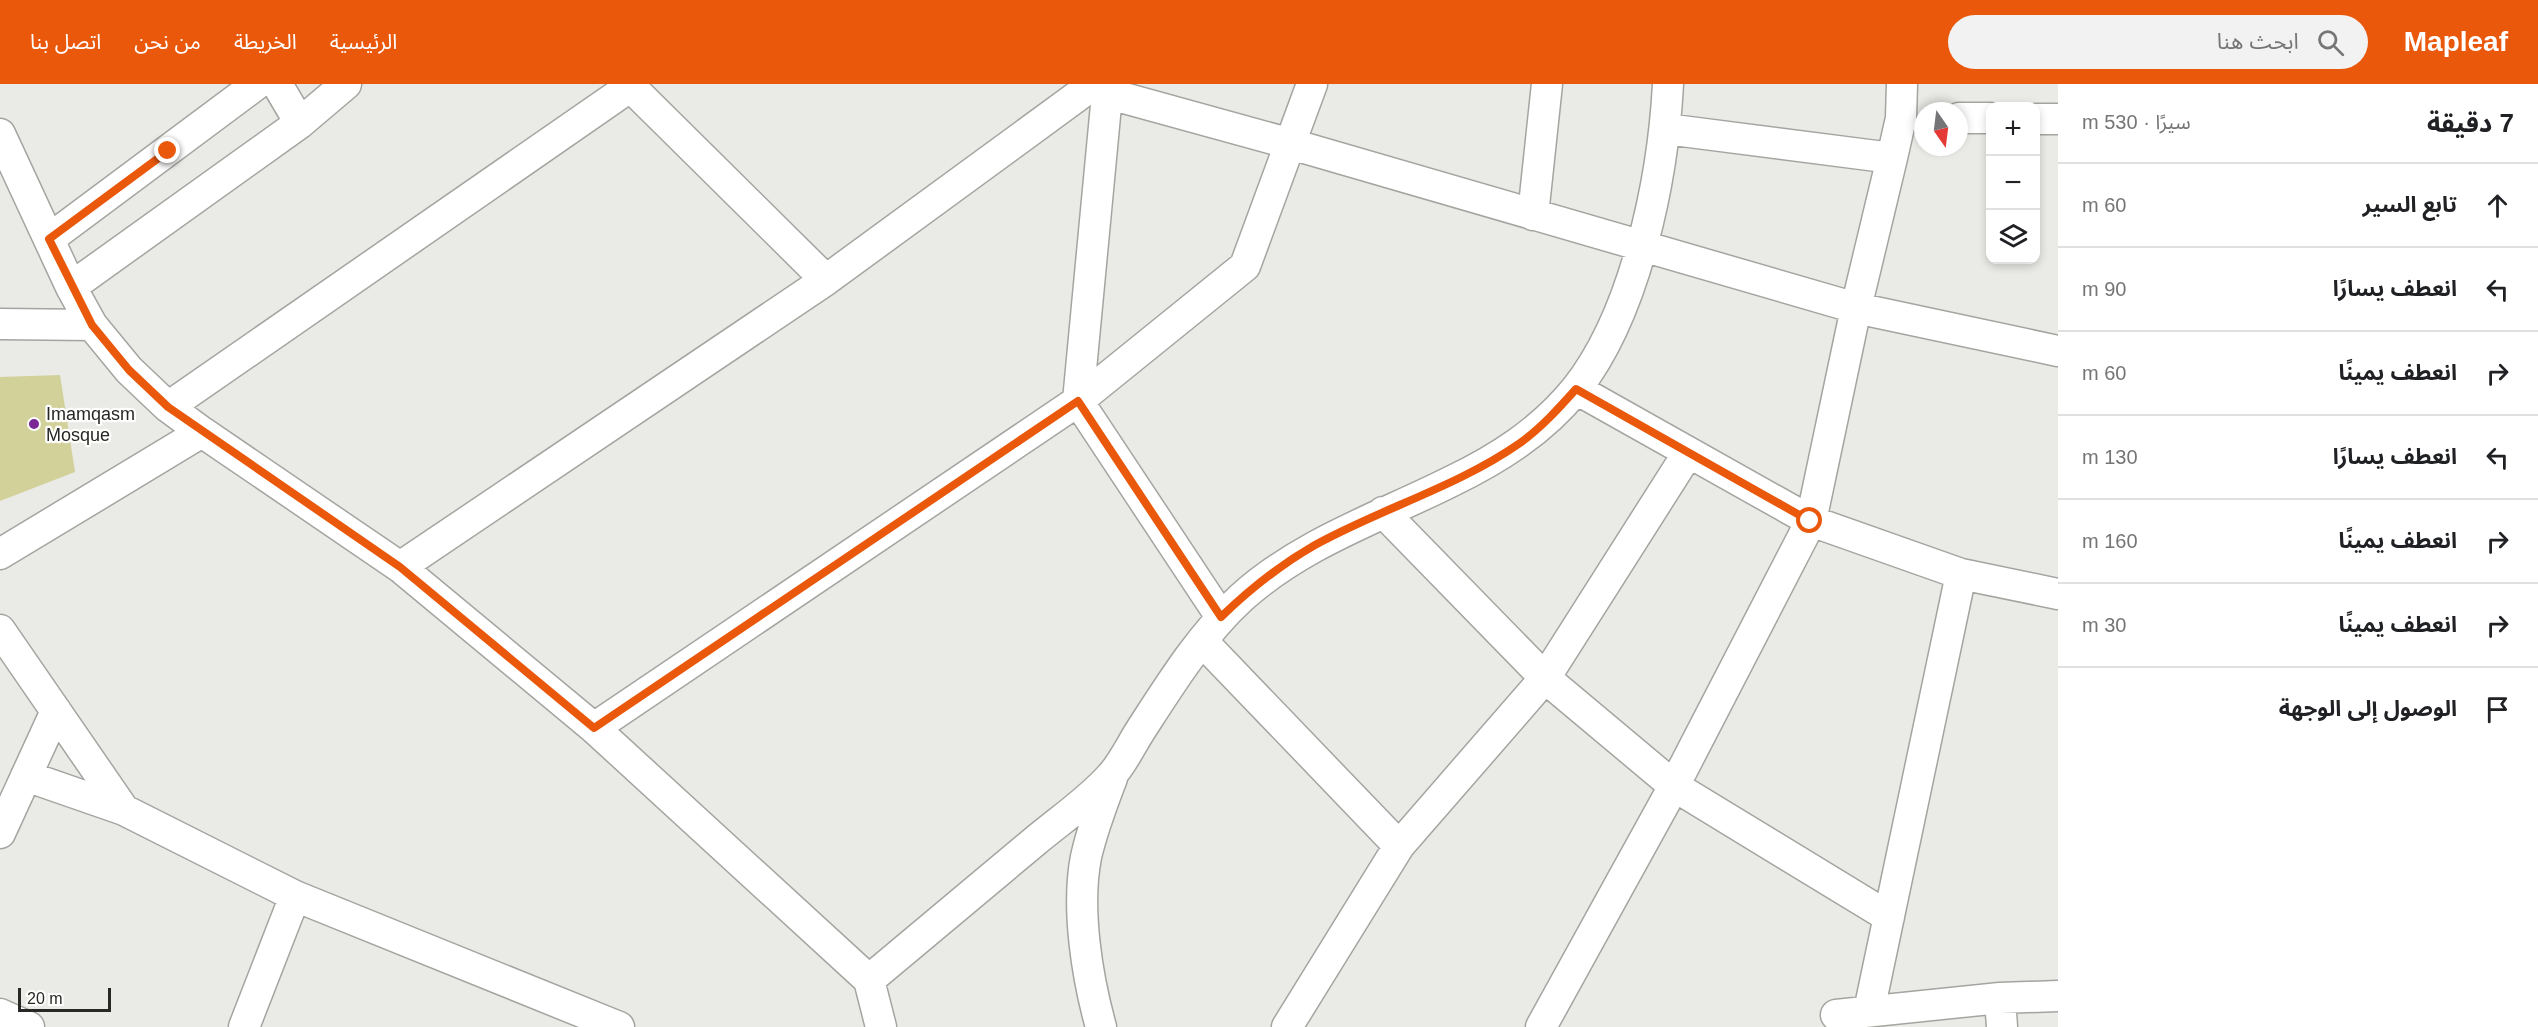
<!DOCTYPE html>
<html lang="ar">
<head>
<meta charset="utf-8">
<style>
  body { margin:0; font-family:Helvetica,"Noto Sans Arabic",sans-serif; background:#f2f2f2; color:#202124; direction:rtl }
  .controls { position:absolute; right:18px; top:18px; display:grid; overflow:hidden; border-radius:12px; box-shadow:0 3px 9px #0003 }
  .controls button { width:54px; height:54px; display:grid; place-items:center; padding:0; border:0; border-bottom:2px solid #e0e0e0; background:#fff; color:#202124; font:30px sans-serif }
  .compass { position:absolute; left:1914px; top:18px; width:54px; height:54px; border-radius:50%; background:#fff; box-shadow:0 3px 9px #0003; rotate:166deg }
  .scale { position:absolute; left:18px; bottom:15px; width:93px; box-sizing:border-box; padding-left:6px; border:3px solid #272726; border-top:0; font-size:16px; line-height:21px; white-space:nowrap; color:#272726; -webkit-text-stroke:4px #fffffe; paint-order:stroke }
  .stop { position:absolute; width:18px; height:18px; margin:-14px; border:4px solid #ea580c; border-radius:50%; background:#fff }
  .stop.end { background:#ea580c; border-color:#fff; box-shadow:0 2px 6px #0008 }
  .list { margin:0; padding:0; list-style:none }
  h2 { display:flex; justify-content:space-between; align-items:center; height:78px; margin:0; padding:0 24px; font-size:26px }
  h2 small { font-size:20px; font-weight:400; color:#757577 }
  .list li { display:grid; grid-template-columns:39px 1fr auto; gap:18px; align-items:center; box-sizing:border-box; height:84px; padding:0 24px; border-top:2px solid #e0e0e0 }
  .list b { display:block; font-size:22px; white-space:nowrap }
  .list em { font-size:20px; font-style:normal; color:#757577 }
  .icon { flex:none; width:33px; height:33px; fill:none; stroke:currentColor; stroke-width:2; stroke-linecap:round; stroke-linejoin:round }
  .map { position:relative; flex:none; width:2058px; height:943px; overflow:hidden; direction:ltr }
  header { display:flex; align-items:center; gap:36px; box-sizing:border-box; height:84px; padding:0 30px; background:#ea580c; color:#fff }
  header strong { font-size:28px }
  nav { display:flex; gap:33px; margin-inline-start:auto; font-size:21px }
  .search { width:420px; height:54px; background:#f2f2f2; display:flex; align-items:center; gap:15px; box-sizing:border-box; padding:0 21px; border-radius:33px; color:#757577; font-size:22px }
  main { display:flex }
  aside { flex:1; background:#fff }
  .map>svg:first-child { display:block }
</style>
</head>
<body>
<header>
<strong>Mapleaf</strong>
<div class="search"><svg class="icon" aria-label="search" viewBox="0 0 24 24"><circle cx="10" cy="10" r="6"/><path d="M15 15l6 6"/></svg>ابحث هنا</div>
<nav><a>الرئيسية</a><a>الخريطة</a><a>من نحن</a><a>اتصل بنا</a></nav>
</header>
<main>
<aside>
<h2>7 دقيقة<small>سيرًا · 530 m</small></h2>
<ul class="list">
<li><svg class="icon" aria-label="ahead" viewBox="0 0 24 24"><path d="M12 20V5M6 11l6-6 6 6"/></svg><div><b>تابع السير</b></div><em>60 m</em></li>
<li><svg class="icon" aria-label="left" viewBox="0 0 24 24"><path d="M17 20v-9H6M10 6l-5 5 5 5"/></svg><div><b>انعطف يسارًا</b></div><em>90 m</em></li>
<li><svg class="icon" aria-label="right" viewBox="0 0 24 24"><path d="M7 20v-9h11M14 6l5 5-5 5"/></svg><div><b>انعطف يمينًا</b></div><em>60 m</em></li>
<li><svg class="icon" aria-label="left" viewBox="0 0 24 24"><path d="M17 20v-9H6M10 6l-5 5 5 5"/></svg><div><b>انعطف يسارًا</b></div><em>130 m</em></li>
<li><svg class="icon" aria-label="right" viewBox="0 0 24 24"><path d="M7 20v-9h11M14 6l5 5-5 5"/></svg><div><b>انعطف يمينًا</b></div><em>160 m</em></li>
<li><svg class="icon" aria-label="right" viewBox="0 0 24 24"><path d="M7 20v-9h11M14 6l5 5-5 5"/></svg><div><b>انعطف يمينًا</b></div><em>30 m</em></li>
<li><svg class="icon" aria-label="arrive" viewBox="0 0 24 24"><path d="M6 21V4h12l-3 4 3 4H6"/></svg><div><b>الوصول إلى الوجهة</b></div></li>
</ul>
</aside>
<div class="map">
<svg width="2058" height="943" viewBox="0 0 2058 943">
  <rect width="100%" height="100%" fill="#eaeae6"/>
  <path fill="#d2d19a" d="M60 291 75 388 0 417V293Z"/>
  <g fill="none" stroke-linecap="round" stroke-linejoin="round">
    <defs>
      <path id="minor" d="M277 0 300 39
        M1108 0 1078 317 1221 533
        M631 3 826 196
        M1088 4 1291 60 1856 224 2058 267
        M1959 34H1990
        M2036 35H2058
        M1666 45 1892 74 1901 34 1902 0
        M0 50 71 203 92 241 129 286 168 323 202 348 400 483 594 644 869 896 881 943
        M1533 131 1547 0
        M49 155 257 0
        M71 203 300 39 346 0
        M0 240 92 241
        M1576 305 1811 437 1961 490 2058 510
        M168 323 634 0
        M1383 428 1545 594 1674 702 1889 833
        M0 470 202 348
        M400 483 826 196 1094 0
        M0 546 124 726
        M1202 557 1399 762
        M594 644 1078 317 1245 182 1312 0
        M26 692 124 726 295 812 619 943
        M0 749 56 627
        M869 896C924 850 979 804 1034 758 1059 737 1090 716 1111 692 1123 679 1132 659 1142 644 1171 599 1201 551 1241 514 1302 459 1378 434 1450 398 1498 375 1542 347 1576 305 1636 229 1663 95 1668 0
        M2000 914 2002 943
        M1869 927 1961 490
        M0 930 29 943
        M1836 931 2000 914 2058 912
        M244 943 295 812
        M1101 943C1087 893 1076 824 1086 773 1092 746 1102 720 1112 694
        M1287 943 1399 762 1545 594 1688 369
        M1541 943 1674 702 1811 437 1856 224 1892 74"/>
    </defs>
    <use href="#minor" stroke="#a4a4a1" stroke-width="33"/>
    <use href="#minor" stroke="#fff" stroke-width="30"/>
  </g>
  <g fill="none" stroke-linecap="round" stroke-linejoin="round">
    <path stroke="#ea580c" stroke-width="8" d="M168 67 49 155 92 241 129 286 168 323 400 483 594 644 1078 317 1221 533C1250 505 1280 481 1315 461 1382 424 1457 403 1520 359 1541 344 1559 324 1576 305L1810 437"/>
  </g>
  <circle fill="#7b2796" stroke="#fffffe" stroke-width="2" cx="34" cy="340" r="6"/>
  <g text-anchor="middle" stroke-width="4.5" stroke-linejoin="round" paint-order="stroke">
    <g font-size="18" fill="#272726" stroke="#fffffe" text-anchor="start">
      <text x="46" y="336">Imamqasm<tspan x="46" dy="21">Mosque</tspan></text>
    </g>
  </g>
</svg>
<div class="controls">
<button>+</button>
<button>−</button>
<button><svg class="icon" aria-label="layers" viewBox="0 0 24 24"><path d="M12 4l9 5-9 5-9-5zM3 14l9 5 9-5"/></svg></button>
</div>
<svg class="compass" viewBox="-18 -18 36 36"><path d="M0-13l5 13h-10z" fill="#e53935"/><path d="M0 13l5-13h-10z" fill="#757577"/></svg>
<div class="scale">20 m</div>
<div class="stop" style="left:1810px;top:437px"></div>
<div class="stop end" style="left:168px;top:67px"></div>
</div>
</main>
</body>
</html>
